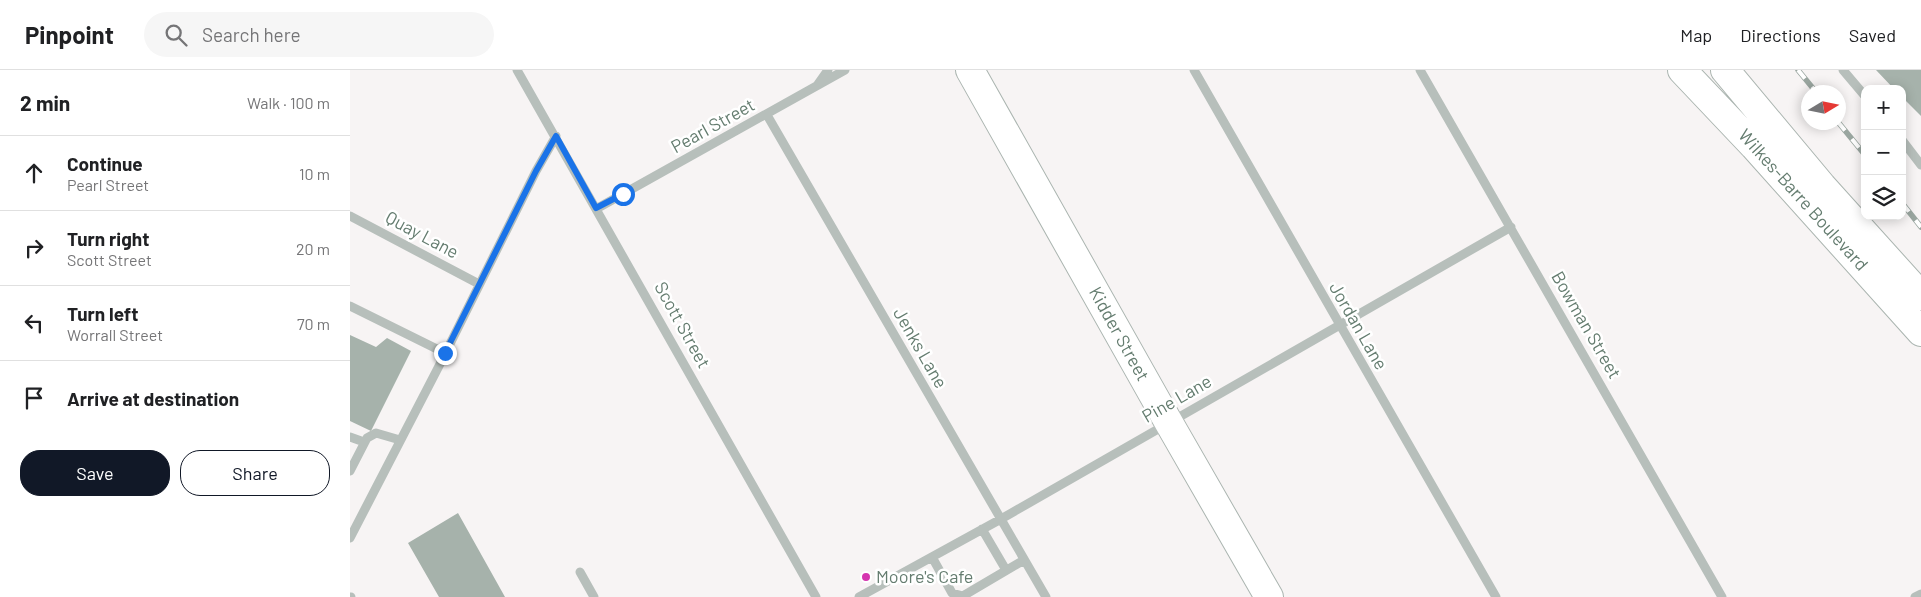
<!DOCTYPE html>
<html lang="en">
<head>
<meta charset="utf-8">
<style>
  body { margin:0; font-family:Barlow,sans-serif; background:#f6f6f6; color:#202124 }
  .controls { position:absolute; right:15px; top:15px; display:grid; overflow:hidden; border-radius:10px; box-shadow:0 2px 12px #0003 }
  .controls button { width:45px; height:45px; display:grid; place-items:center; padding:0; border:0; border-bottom:1px solid #e0e0e0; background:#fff; color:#202124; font:25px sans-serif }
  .compass { position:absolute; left:1451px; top:15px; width:45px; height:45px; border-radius:50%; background:#fff; box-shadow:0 2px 12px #0003; rotate:80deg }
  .stop { position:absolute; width:15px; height:15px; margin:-11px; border:4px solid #1a73e8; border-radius:50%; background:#fff }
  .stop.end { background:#1a73e8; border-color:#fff; box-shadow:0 1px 5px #0008 }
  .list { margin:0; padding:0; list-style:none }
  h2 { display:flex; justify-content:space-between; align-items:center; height:65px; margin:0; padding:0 20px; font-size:21px }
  h2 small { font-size:16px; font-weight:400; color:#757577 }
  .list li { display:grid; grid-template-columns:32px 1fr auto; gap:15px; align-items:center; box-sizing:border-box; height:75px; padding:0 20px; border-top:1px solid #e0e0e0 }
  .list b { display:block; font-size:19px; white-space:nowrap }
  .list p { margin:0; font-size:16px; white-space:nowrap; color:#757577 }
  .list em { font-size:16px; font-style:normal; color:#757577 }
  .actions { display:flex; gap:10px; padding:15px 20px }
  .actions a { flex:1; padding:11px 0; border:1px solid #111827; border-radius:20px; text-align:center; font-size:18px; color:#111827 }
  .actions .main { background:#111827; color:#fff }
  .icon { flex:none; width:28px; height:28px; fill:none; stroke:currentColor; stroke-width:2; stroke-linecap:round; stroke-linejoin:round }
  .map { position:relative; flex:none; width:1571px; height:527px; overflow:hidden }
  header { display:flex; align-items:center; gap:30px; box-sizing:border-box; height:70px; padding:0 25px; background:#fff; border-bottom:1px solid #e0e0e0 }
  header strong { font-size:24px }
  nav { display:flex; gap:28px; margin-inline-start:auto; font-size:18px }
  .search { width:350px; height:45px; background:#f6f6f6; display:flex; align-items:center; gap:12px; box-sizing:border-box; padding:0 18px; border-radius:28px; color:#757577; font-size:19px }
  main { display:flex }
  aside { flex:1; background:#fff }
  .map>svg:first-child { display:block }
</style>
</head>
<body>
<header>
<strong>Pinpoint</strong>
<div class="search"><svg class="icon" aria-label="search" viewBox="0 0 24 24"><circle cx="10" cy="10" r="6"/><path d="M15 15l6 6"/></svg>Search here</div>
<nav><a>Map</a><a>Directions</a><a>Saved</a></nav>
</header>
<main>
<aside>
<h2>2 min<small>Walk · 100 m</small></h2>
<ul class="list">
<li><svg class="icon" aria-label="ahead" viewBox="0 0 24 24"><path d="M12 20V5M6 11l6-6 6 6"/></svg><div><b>Continue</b><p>Pearl Street</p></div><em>10 m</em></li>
<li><svg class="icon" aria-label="right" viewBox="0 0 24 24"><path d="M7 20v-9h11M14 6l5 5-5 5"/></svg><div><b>Turn right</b><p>Scott Street</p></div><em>20 m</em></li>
<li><svg class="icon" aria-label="left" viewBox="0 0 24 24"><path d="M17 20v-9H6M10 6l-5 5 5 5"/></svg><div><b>Turn left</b><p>Worrall Street</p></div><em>70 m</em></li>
<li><svg class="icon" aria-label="arrive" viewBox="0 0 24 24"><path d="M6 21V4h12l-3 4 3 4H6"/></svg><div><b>Arrive at destination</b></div></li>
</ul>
<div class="actions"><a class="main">Save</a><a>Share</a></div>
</aside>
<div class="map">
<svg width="1571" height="527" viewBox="0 0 1571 527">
  <rect width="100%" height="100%" fill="#f7f4f4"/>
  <path fill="#a6b2ab" d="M1526 0H1571V46L1552 27V19H1544Z
    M0 265 26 277 37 268 61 281 21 361 0 351Z
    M108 443 155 527H89L58 473Z"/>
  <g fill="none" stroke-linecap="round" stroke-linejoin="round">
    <defs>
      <path id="major" d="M620 0 819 353 919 527
        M1332 0 1404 76 1571 262
        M1375 0 1472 116 1571 226"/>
    </defs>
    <use href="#major" stroke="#abb5b0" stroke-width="30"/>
    <path stroke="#b7bfbb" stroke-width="9" d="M167 0 466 527
      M844 0 1146 527
      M1070 0 1372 527
      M1493 0 1515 26
      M468 14 478 0
      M417 45 696 527
      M1552 70 1571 95
      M246 139 495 0
      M0 146 129 214
      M0 236 95 283
      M0 367 14 372
      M0 401 17 368 26 363 50 370
      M632 459 656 500
      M0 468 89 296 186 101 206 66
      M582 487 602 523 613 526 674 490
      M230 502 244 527
      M0 527H1
      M509 527 651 449 1161 157
      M1565 527 1571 524"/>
    <use href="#major" stroke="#fff" stroke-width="28"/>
    <defs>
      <path id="rail" d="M1448 0 1466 22
        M1488 52 1515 85
        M1552 133 1571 157"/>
    </defs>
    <use href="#rail" stroke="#9aa6a0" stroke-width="5.5"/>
    <use href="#rail" stroke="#fff" stroke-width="4" stroke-dasharray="11" stroke-linecap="butt"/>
  </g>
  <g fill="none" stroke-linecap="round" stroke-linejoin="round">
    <path stroke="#1a73e8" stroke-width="6" d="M95 283 186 101 206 66 246 138 273 124"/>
  </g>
  <circle fill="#d535af" stroke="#fff" stroke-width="2" cx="516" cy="507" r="5"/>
  <g text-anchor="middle" stroke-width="5" stroke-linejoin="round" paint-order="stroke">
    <g font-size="18" fill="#647c6f" stroke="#fff">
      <text transform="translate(363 56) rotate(-29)" y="6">Pearl Street</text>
      <text transform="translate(1453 130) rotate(48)" y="6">Wilkes-Barre Boulevard</text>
      <text transform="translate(72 165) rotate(28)" y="6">Quay Lane</text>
      <text transform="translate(332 255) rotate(61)" y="6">Scott Street</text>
      <text transform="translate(1236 255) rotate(60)" y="6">Bowman Street</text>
      <text transform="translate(1008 256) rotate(60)" y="6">Jordan Lane</text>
      <text transform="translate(769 264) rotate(61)" y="6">Kidder Street</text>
      <text transform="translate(570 278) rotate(60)" y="6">Jenks Lane</text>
      <text transform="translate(827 329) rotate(-30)" y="6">Pine Lane</text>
    </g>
    <g font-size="18" fill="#647c6f" stroke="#fff" text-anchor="start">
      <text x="526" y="513">Moore's Cafe</text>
    </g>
  </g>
</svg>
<div class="controls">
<button>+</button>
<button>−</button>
<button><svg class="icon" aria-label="layers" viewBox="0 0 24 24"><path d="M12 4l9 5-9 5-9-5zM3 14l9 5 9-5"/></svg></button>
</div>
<svg class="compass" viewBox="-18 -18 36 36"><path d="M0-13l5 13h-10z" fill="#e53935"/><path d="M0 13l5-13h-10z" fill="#757577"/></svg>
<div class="stop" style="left:273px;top:124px"></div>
<div class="stop end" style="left:95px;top:283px"></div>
</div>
</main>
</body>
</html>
